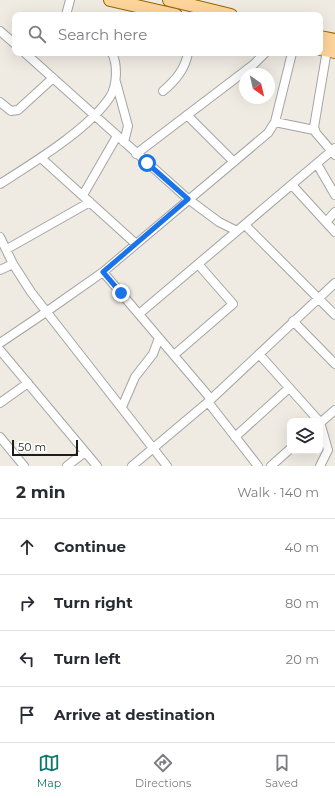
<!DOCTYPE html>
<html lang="en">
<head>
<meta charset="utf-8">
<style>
  body { margin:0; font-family:Montserrat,sans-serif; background:#f2f2f3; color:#2b2b33 }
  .controls { position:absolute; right:12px; bottom:12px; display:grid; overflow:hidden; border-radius:8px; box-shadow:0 4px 16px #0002 }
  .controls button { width:36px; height:36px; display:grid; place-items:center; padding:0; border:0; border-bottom:1px solid #e1e1e2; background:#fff; color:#2b2b33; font:20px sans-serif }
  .compass { position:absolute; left:239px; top:68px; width:36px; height:36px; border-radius:50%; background:#fff; box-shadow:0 4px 16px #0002; rotate:146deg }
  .scale { position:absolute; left:12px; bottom:10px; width:66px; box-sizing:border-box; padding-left:4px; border:2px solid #1d1d1d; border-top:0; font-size:11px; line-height:14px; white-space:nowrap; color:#1d1d1d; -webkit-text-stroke:3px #fff; paint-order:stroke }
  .stop { position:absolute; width:12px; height:12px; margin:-9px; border:3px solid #1a73e8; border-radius:50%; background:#fff }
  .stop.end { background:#1a73e8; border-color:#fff; box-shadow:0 1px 4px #0008 }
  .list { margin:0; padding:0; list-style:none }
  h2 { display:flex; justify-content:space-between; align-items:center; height:52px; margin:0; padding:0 16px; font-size:17px }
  h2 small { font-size:13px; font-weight:400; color:#7c7c81 }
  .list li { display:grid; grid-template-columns:26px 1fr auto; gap:12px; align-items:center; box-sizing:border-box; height:56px; padding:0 16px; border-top:1px solid #e1e1e2 }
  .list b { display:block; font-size:15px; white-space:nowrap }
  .list em { font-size:13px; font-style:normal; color:#7c7c81 }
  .icon { flex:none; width:22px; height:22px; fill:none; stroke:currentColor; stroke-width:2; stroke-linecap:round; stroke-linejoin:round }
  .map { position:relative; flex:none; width:335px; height:466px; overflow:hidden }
  .search { position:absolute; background:#fff; box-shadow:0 4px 16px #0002; left:12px; right:12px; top:12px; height:44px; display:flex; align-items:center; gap:10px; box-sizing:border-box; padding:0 14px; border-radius:8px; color:#7c7c81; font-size:15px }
  .sheet { height:276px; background:#fff }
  nav { display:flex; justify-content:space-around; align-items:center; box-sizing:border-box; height:56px; border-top:1px solid #e1e1e2; background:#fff; font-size:11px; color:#7c7c81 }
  nav a { display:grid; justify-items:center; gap:2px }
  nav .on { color:#0f766e }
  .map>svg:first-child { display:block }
</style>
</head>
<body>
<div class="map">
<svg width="335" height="466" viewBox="0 0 335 466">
  <rect width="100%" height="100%" fill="#efebe3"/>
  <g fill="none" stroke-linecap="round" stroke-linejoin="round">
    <defs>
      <path id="minor" d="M66 15 70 0
        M0 31 15 44
        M327 50 314 127 316 133 335 155
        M25 53 188 199 219 222 237 231
        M116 82 128 126 124 142
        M163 91C176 80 185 69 188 53
        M0 102 11 111 18 110 53 78
        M187 115 234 162
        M275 122 314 130
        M136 154 253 65 265 53
        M41 158 136 244
        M317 164 335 195
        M0 184C33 163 89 129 110 97 117 86 118 65 112 53
        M292 185 335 232
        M83 195 117 136
        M326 222 335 212
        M245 225 335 315
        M0 237 13 264 31 292 167 466
        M7 249 90 202
        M0 270 13 264
        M103 272 211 399
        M139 314 335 148
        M293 321 335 364
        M0 343 46 312 103 272 268 133 275 122 292 53
        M0 350 97 466
        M259 354 319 421
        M174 355 233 304 198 264
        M208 402 258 466
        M0 403 28 383
        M122 407 135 377 153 354 159 338
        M320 423 335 410
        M0 437 24 466
        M235 437 289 388
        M67 466 85 452
        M132 466 208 402 335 283
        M271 466 290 449
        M320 466 328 450 320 422"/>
      <path id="primary" d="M110 0 176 15
        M169 0 231 15
        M320 37 335 40
        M320 49 335 52"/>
    </defs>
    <use href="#minor" stroke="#a4a4a4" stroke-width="10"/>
    <use href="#primary" stroke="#976800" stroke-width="14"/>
    <use href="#minor" stroke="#fff" stroke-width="8"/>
    <use href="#primary" stroke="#fdd49a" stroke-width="12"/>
  </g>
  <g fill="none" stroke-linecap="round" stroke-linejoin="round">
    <path stroke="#1a73e8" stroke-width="5" d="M121 293 103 272 188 199 147 163"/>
  </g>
</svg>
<div class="controls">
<button><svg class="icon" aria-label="layers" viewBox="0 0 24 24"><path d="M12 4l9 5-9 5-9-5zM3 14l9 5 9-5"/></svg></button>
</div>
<svg class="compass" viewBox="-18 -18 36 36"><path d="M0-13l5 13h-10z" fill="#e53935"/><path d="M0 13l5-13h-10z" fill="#7c7c81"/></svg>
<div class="scale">50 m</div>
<div class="stop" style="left:147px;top:163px"></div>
<div class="stop end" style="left:121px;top:293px"></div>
<div class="search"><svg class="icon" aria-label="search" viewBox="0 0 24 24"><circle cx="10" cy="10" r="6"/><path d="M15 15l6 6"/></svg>Search here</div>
</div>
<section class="sheet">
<h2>2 min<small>Walk · 140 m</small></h2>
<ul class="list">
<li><svg class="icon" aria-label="ahead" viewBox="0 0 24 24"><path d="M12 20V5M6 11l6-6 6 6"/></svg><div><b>Continue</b></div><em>40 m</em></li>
<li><svg class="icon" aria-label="right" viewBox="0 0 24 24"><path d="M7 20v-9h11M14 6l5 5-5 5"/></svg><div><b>Turn right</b></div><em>80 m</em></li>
<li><svg class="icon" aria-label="left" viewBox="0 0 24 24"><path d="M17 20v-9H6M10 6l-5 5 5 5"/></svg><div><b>Turn left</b></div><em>20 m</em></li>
<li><svg class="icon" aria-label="arrive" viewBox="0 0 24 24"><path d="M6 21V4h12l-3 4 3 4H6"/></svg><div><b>Arrive at destination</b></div></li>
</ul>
</section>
<nav>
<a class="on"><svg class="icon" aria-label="map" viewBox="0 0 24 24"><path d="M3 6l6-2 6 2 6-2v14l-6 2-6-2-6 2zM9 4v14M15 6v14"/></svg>Map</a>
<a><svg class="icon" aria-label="directions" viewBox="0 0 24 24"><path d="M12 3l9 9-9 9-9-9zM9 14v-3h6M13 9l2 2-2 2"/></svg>Directions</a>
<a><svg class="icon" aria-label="saved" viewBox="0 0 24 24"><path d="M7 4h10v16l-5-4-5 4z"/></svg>Saved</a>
</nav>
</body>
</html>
